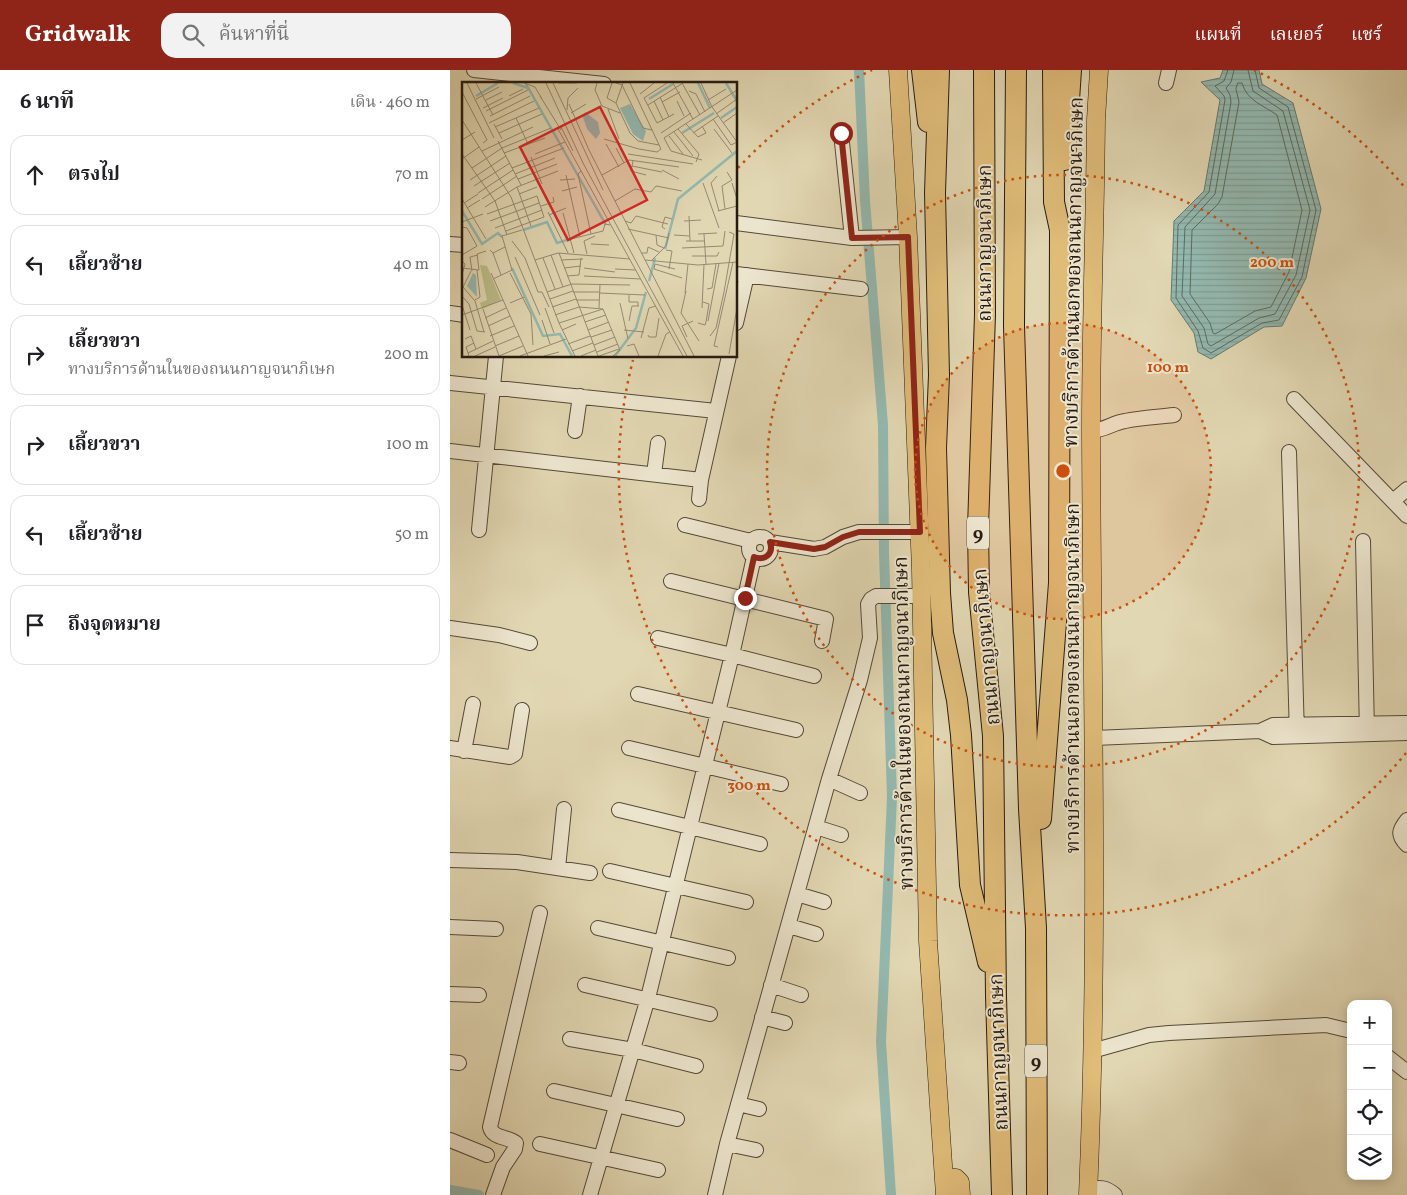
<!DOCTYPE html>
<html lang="th">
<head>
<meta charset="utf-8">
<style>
  body { margin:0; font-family:Vollkorn,"Noto Serif Thai",serif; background:#f2f2f2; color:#202124 }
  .controls { position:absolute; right:15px; bottom:15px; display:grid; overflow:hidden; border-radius:10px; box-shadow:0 2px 12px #0003 }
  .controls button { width:45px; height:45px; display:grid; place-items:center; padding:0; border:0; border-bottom:1px solid #e0e0e0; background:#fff; color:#202124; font:25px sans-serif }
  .stop { position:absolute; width:15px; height:15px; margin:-11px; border:4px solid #8f2418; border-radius:50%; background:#fff }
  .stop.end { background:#8f2418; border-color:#fff; box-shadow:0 1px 5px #0008 }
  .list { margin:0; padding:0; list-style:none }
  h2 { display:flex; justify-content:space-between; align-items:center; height:65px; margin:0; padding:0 20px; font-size:21px }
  h2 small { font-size:16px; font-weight:400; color:#757577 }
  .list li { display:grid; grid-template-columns:32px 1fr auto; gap:15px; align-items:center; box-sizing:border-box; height:80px; margin:0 10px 10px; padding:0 10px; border:1px solid #e0e0e0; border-radius:15px }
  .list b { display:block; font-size:19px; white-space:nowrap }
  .list p { margin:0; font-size:16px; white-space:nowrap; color:#757577 }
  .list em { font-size:16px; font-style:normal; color:#757577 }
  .icon { flex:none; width:28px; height:28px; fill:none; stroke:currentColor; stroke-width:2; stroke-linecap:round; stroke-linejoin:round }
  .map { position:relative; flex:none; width:957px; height:1125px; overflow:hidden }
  header { display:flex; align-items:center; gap:30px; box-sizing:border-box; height:70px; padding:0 25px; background:#8f2418; color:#fff }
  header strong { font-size:24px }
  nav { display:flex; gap:28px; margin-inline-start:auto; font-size:18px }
  .search { width:350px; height:45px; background:#f2f2f2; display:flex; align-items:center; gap:12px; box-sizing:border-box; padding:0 18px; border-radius:15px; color:#757577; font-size:19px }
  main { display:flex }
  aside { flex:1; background:#fff }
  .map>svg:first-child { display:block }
</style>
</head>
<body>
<header>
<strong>Gridwalk</strong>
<div class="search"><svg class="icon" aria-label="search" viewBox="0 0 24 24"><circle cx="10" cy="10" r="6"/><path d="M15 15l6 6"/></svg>ค้นหาที่นี่</div>
<nav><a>แผนที่</a><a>เลเยอร์</a><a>แชร์</a></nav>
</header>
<main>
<aside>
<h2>6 นาที<small>เดิน · 460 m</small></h2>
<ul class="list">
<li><svg class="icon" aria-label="ahead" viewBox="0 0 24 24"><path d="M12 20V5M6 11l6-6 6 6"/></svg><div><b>ตรงไป</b></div><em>70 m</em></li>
<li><svg class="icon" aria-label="left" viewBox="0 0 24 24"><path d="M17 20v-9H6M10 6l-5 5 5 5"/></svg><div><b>เลี้ยวซ้าย</b></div><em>40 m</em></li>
<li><svg class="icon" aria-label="right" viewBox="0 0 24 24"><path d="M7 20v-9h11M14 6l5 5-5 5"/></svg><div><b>เลี้ยวขวา</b><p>ทางบริการด้านในของถนนกาญจนาภิเษก</p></div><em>200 m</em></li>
<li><svg class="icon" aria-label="right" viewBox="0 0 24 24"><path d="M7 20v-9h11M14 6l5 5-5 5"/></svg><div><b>เลี้ยวขวา</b></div><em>100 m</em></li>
<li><svg class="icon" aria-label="left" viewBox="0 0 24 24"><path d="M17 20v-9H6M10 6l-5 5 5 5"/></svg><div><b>เลี้ยวซ้าย</b></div><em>50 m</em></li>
<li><svg class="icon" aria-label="arrive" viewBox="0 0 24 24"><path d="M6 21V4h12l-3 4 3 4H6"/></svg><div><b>ถึงจุดหมาย</b></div></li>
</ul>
</aside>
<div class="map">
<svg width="957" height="1125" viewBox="0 0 957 1125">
  <defs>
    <pattern id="water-rules" width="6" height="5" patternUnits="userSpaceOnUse" patternTransform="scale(1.25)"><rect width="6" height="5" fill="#94b9b0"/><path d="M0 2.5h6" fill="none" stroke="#7f9e96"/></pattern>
  </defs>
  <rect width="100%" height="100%" fill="#e1d7b2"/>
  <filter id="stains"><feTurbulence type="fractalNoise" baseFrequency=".004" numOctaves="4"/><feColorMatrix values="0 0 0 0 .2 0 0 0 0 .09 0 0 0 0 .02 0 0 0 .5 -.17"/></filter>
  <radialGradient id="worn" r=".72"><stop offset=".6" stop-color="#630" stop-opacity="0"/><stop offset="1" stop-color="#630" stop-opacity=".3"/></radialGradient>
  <path fill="url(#water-rules)" stroke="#687970" d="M773 0H809L812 14 843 33 871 139 856 208 832 256 814 257 761 289 748 282 744 263 721 230 724 151 754 121 770 30 751 12 770 8Z"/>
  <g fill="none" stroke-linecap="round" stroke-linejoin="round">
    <path stroke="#5d6a60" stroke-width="1" d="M778 0 774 11 765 16 774 26 775 30 759 122 728 155 726 228 748 261 753 278 761 283 812 253 829 250 852 207 866 140 838 37 809 18 805 0
      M784 0 781 12 776 18 780 25 781 32 765 124 735 157 732 226 754 258 758 274 761 276 809 248 825 244 846 205 860 140 833 41 803 21 798 0
      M788 13H792C797 31 813 35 827 45L852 140 839 202 821 237 805 241 765 264 763 263 760 253 740 224 742 160 768 134 772 127 789 32 786 19Z"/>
    <path stroke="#94b9b0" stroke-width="10" d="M409 0 415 131 433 355 434 483 442 727 431 972 441 1125
      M0 1120 29 1125"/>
    <defs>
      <path id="minor" d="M24 0 154 14
        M716 13 719 0
        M391 63 402 168
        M286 153 402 168 458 167
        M0 174 14 175
        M286 204 411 219
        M0 243 14 245
        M286 253 297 205
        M0 313 266 341
        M844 329 957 446
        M125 361 130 326
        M641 361C656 360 662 353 675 351 691 348 708 347 724 345
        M0 381 251 410
        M839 382 847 666
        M204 404 208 373
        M249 429 251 410 279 286
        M943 431 957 419
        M235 455 301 471
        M29 460 46 286
        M299 478a11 11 0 1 1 22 0a11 11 0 1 1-22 0Z
        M913 471 917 663
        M320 472 364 479 375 477 393 467 409 462H470
        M221 511 376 549 372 571
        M0 558 49 565 80 573
        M208 568 282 585 364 606
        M188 624 346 660
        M810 661 823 667 957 663
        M644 668 810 661 823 655 957 653
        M0 678 60 687 65 684 72 640
        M179 678 331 714
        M14 681 23 634
        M379 709 410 723
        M169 740 310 774
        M957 750C949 760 947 765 957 775
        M366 757 391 765
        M0 790 67 792 140 803
        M108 798 114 739
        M160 801 296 832
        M347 824 374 832
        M339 856 366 864
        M0 857 46 859
        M148 858 278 888
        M135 915 260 944
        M321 915 351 925
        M0 924 29 925
        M312 947 335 953
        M120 969 183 980 246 996
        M642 981 699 965 719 963 876 955 901 961
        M938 987 957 1002
        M0 992 9 993
        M104 1021 227 1049
        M288 1034 309 1039
        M0 1070 37 1085
        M90 1074 208 1100
        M277 1074 306 1080
        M638 1119C650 1117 656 1117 665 1125
        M43 1125 53 1097 65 1079 66 1073C57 1066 43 1069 40 1057L90 843
        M140 1125 198 928 282 585 304 487
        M265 1125 277 1074 379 709 410 610 420 568 418 534 421 529 426 526H472"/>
      <path id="major" d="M448 0 458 167 471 500 478 871 495 1125
        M494 1107 506 1108 510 1112 511 1125
        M638 1125C649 871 642 617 641 363 641 259 645 154 646 50L649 0"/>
      <path id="highway" d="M472 0 478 52
        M489 0 485 123 489 305 486 378 490 523 493 563 507 630 511 665 520 815 538 892
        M534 0 535 244 528 458 529 522 543 666 546 926 552 1125
        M566 0 564 256 579 739 586 858 587 1125
        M615 90 621 0
        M591 749 609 513 610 160 604 132 603 0"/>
    </defs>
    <use href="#minor" stroke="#554939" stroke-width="16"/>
    <use href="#major" stroke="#261a11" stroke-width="19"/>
    <use href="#highway" stroke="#261a11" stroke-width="22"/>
    <use href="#minor" stroke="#ece5cd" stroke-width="14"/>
    <use href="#major" stroke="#e0bc79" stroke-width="18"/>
    <use href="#highway" stroke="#e0bc79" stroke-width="20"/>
  </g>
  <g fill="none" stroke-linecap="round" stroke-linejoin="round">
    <path stroke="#8f2418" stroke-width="6" d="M295 528 304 487C315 491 324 484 320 472L364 479 375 477 393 467 409 462H470L458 167 402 168 391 63"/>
  </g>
  <circle cx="613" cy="401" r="148" fill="#cb500d" fill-opacity=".12"/>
  <g fill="none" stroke="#cb500d" stroke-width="2.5" stroke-dasharray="2.5 5">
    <circle cx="613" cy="401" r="148"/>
    <circle cx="613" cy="401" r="296"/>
    <path d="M956 683A444 444 0 0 1 183 290M288 98A444 444 0 0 1 422 0M804 0A444 444 0 0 1 956 119"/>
  </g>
  <g text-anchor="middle" stroke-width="4" stroke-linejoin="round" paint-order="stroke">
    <g fill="#ece5cd" stroke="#615749" stroke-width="1">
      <rect x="517" y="446.5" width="22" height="33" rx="4"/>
      <rect x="575" y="974.5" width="22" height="33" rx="4"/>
    </g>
    <g font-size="19" font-weight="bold" fill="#261a11">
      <text x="528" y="470">9</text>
      <text x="586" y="998">9</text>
    </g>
    <g font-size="20" fill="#261a11" stroke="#ece5cd">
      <text transform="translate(534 173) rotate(-90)" y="7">ถนนกาญจนาภิเษก</text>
      <text transform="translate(623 202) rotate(-89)" y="7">ทางบริการด้านนอกของถนนกาญจนาภิเษก</text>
      <text transform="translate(536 577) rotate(-95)" y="7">ถนนกาญจนาภิเษก</text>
      <text transform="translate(622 608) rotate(-90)" y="7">ทางบริการด้านนอกของถนนกาญจนาภิเษก</text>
      <text transform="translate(453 653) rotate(-91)" y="7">ทางบริการด้านในของถนนกาญจนาภิเษก</text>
      <text transform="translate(548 982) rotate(-92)" y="7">ถนนกาญจนาภิเษก</text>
    </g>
  </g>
  <g transform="translate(12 12)">
    <rect width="275" height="275" fill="#e1d7b2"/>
    <path d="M18 183 25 184 39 218 20 227 18 221 25 218Z" fill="#babc87"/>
    <path d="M168 22 184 49 181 59 171 52 158 26ZM123 30 136 40 138 51 134 57 125 47 121 35ZM11 191 14 193 15 215 5 204Z" fill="#94b9b0"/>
    <path fill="none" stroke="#94b9b0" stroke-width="2.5" d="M51 1 66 6M236 1 248 26M264 1 275 19M64 2 144 143M14 14 36 1M187 17 211 2M259 36 275 25M220 51 252 31M0 129 20 162 36 151 40 155M61 148 85 140 95 161 108 157M203 167 216 117 275 69M50 186 81 254 98 252 110 274M187 199 193 176M153 274 174 246 184 210"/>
    <path fill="none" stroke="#968b72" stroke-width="1" d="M5 1 32 56M14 1 31 33M62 1 73 5 80 17M84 1 121 81 225 274M91 1 141 108M97 1H115M135 1 133 8 140 24 158 31M150 1 145 16 154 21M154 1 160 3 181 46 190 48M161 1 154 21 168 51 176 59 197 63M205 1 182 16 195 41 212 32M211 1 231 37M220 1 238 33M239 1 250 25 275 60M227 9 234 12 243 30M0 10 25 58 21 61M178 12 192 1M47 14 61 7M78 14 99 48M198 15 207 35M14 17 37 5M24 18 40 10M246 18 264 7M192 19 201 38M215 19 222 34M200 20 218 10M107 22 127 68 232 274M186 23 221 1M21 26 41 16M146 27 157 57M105 28 106 16 116 6M24 29 66 8M109 31 124 22M254 32 275 17M28 34 68 14M54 36 66 62M251 37 269 63 275 60M0 38 49 115 97 241 113 274M27 41 72 19M261 41 275 31M32 42 40 57M224 42 236 55 244 51 240 44M33 45 77 26M99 45 111 69M96 47 221 274M216 47 237 72 234 80M252 47 270 71M212 50 231 74M37 51 80 32M199 51 229 31M231 51 256 34M207 54 221 72M142 57 177 67 195 70 199 67 168 1M0 58 13 50M36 59 59 103M144 62 157 85M154 66 162 81M20 69 71 45M42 71 83 56M0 72 33 119 45 153M73 72 103 60M166 72 231 82M69 75 80 102M0 77 17 65M240 78 209 69 202 56 275 8M171 79 169 89 184 93M170 84 200 90M10 86 40 66 89 46M50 86 102 66M200 88 217 97M119 89 116 92 129 152M53 92 93 76M104 93 118 155M140 93 167 78 217 85M255 94 249 101 257 129M56 97 95 82M8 98 44 74M98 98 113 97M241 101 257 146M270 101 275 117M12 104 48 81M55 105 69 144M100 109 115 105M16 111 51 88M57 112 75 105M0 117 24 157M20 117 55 94M153 119 173 107 189 110 194 104 220 109M2 121 16 112M79 124 92 120 91 115M23 125 55 105 96 89M5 126 18 118M263 127 260 104 270 98 265 90M256 129 275 124M86 130 106 171M101 131 112 171M25 132 75 114 82 135 44 149M87 133 104 126M227 134 228 159M28 139 77 121M163 139 169 141 174 134 206 142M222 139 239 138M0 140 21 132M0 145 5 146 15 164 0 173M33 146 80 128M166 147 207 156M203 147 200 145 203 135 210 137M236 152 255 151M242 152 244 182M194 153 195 163 202 166M212 153 228 154M109 157 141 149 143 142 148 143M50 159 63 176 76 210H80L87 225M224 159H242M129 162 147 163M220 166 261 164 263 149M28 168 31 171 43 165M204 168 210 169 207 187M31 171 39 193M97 171 136 274M179 171H185L186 165 197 170M125 172 122 159 133 154M89 173 101 205M230 174H255L257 170M53 175 78 233M81 176 93 207M73 178 96 171 168 177M99 178 121 177M183 178 236 183 275 180M190 178 204 164 207 151M0 179 3 182 0 193M0 186 17 188 15 172 24 169M102 186 119 184M122 186 153 190M153 187 174 188M213 187 193 182 192 187 220 196M9 189 1 205 13 219 22 250M10 189 8 175 16 173M29 191 66 274M48 191 69 232 71 263M105 194 117 193 119 176M122 194 179 197M31 197 50 188 40 154 60 148M245 207 250 206 254 182M224 209 219 231 237 259M85 210 110 202 168 203M111 210H137M137 211 183 213M223 211 226 182M167 213V220H176V224M0 214 7 222 15 249 23 250M88 217 111 209M13 218 18 215 15 188M114 218H137M48 221 62 215M158 221 166 257M0 223 8 248M90 225 114 217M83 226 92 251M137 226 138 202M240 226 242 182M21 227 37 274M0 233 41 218M93 233 117 225 141 227M23 236 44 226M80 238 88 262M167 239 170 224H177M246 239 257 181M123 240 144 233M97 241 141 227 158 268 151 274M236 241 243 243 244 240 247 222 241 220M26 244 48 234M100 248 114 242M126 248 147 240M162 248 182 250M186 253 187 255H194L197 236M28 254 52 244M248 254 254 246 262 210 272 152 267 150M129 255 150 248M225 255 220 244 231 239M179 256 187 226 194 224M3 257 9 254 14 267M106 262 128 254M132 263 153 255M33 264 57 254M165 264 172 262 177 274M256 265 252 264 271 180M110 269 131 261M135 270 156 262M6 271 31 259M267 272 275 226M7 274 4 265 12 261M13 274 33 265M37 274 61 264M58 274 104 257M82 274 97 270M119 274 134 268M137 274 157 267M196 274 204 252 208 250"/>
    <path fill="#d62828" fill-opacity="0.15" stroke="#d62828" stroke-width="2.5" d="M138 25 185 118 106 158 58 65Z"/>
    <rect width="275" height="275" fill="none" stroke="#261a11" stroke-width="2.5"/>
  </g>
  <circle cx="613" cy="401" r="8" fill="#cb500d" stroke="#ece5cd" stroke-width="2.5"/>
  <g font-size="15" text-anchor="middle" font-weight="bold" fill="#cb500d" stroke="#ece5cd" stroke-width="4" stroke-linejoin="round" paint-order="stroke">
    <text x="822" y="197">200 m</text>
    <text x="718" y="302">100 m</text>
    <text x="299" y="720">300 m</text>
  </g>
  <rect width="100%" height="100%" filter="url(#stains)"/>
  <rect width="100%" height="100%" fill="url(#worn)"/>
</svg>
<div class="controls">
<button>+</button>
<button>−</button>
<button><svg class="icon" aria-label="locate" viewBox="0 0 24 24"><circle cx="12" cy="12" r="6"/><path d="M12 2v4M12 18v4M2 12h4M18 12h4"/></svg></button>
<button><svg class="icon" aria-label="layers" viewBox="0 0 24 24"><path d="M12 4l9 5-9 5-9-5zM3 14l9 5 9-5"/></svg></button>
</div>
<div class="stop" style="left:391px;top:63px"></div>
<div class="stop end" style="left:295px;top:528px"></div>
</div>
</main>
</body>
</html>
